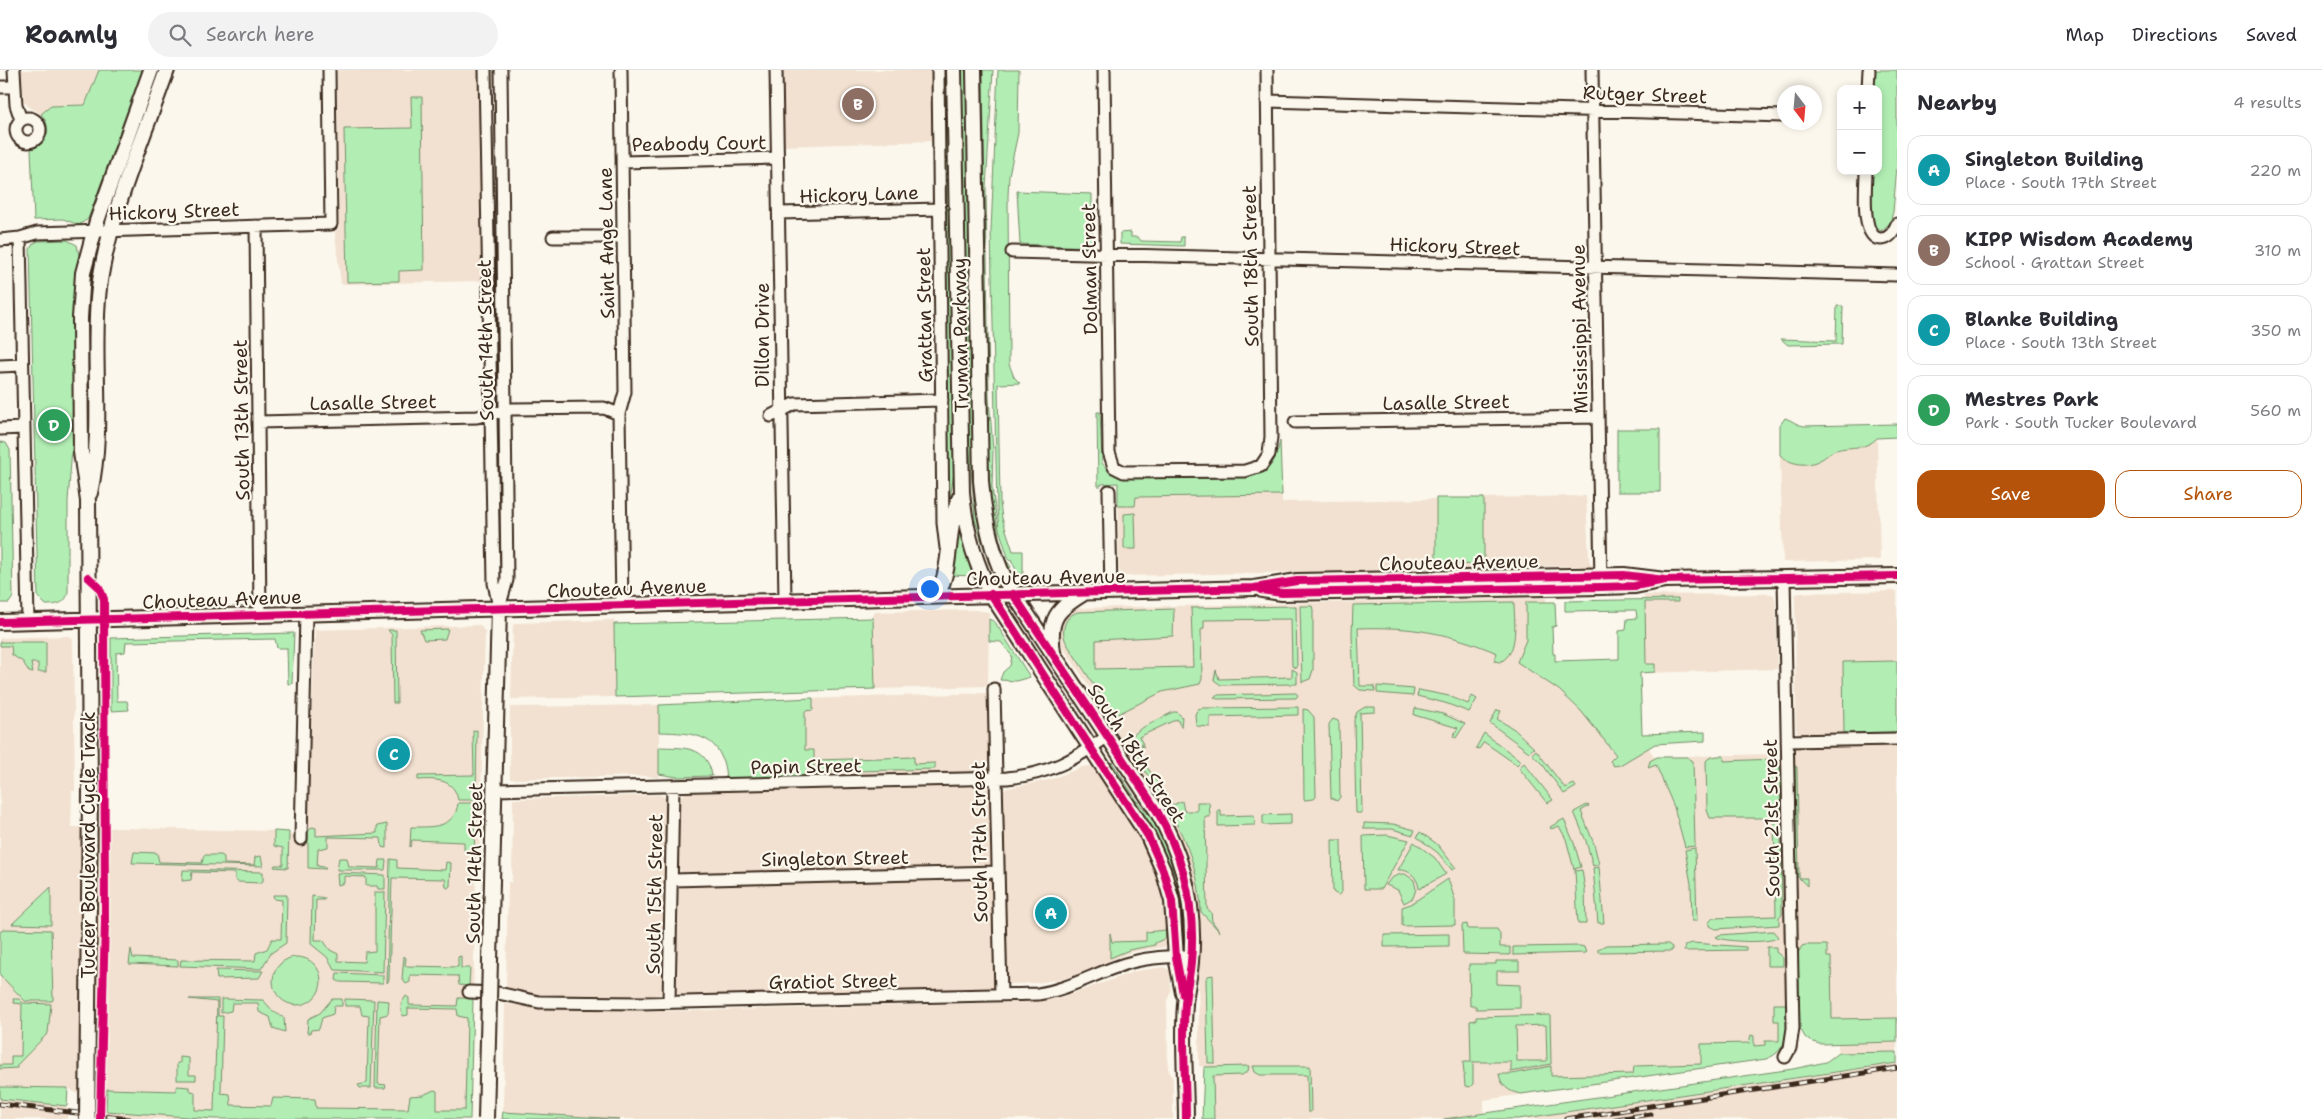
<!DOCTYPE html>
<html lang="en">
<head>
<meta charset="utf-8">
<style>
  body { margin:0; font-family:"Shantell Sans",sans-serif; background:#f2f2f3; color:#2b2b33 }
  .controls { position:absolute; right:15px; top:15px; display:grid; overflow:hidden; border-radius:10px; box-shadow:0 2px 8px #0003 }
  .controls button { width:45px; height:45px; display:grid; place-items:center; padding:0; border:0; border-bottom:1px solid #e1e1e2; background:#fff; color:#2b2b33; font:25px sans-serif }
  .compass { position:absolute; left:1777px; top:15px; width:45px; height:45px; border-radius:50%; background:#fff; box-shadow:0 2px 8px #0003; rotate:164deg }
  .you { position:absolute; left:929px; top:518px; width:18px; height:18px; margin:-12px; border:4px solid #fff; border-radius:50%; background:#1a73e8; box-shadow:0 0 0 8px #1a73e833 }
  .badge { display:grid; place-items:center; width:32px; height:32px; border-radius:50%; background:#b45309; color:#fff; font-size:16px; font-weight:700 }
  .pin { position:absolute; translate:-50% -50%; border:2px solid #fff; box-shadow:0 1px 5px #0006 }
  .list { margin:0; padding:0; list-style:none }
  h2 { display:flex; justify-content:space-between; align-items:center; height:65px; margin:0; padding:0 20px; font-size:21px }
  h2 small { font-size:16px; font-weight:400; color:#7c7c81 }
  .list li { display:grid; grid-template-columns:32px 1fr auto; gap:15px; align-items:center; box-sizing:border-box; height:70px; margin:0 10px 10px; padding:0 10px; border:1px solid #e1e1e2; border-radius:15px }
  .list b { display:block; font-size:19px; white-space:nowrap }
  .list p { margin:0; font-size:16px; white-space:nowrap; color:#7c7c81 }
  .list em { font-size:16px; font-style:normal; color:#7c7c81 }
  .actions { display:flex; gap:10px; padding:15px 20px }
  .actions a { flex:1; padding:11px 0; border:1px solid #b45309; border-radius:15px; text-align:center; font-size:18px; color:#b45309 }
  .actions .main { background:#b45309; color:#fff }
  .icon { flex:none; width:28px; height:28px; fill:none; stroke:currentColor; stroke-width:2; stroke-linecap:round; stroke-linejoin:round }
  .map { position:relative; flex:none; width:1897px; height:1049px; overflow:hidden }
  header { display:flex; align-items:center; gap:30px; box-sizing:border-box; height:70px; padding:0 25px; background:#fff; border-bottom:1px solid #e1e1e2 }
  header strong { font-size:24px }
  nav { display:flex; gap:28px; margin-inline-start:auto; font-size:18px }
  .search { width:350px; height:45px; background:#f2f2f3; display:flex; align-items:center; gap:12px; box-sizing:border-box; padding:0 18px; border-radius:28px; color:#7c7c81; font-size:19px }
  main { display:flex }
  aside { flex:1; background:#fff }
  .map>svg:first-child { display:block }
</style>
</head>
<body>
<header>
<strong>Roamly</strong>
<div class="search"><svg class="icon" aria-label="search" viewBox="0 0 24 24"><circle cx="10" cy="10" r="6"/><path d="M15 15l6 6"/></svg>Search here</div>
<nav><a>Map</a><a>Directions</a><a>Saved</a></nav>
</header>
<main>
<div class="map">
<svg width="1897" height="1049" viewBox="0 0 1897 1049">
  <rect width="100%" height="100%" fill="#fbf7ec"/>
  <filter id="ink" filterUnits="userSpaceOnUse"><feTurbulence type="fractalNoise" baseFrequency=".02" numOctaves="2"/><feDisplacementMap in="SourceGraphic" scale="10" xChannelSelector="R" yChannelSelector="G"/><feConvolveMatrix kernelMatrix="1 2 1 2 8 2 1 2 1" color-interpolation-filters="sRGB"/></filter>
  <g filter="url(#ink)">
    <path fill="#f2e1d0" d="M21 0H99L85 35 51 36 41 44 28 36 24 31Z
      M337 0H479L481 211 341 214 335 164V161L339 159Z
      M782 0H933V71L784 76Z
      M1877 368 1880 490 1783 492 1780 385 1786 390H1821L1833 381 1871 374Z
      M1281 406 1282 432 1586 426 1589 490 1592 497 1587 499 1580 496 1124 506 1121 504 1119 498 1118 408Z
      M1897 521V662L1798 664 1796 659 1795 525 1799 523Z
      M1773 524 1776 531 1777 599 1646 603 1644 525Z
      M1546 528 1548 596 1641 664 1654 687 1770 684 1780 690 1782 698 1787 960 1785 973 1779 983 1766 989 1484 1030V1043L1444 1049H1202L1204 997 1199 996 1198 874 1192 810 1169 748 1127 682 1106 642 1062 576 1057 563 1058 553 1068 542 1080 538Z
      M975 540 989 542 988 616 875 619 873 542Z
      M614 550 615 627 511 629 513 555 517 553Z
      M480 555 485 562 479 811 476 812 470 1049H106V1041L68 1018 0 1017V568L69 566 73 569 75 721H72L71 757 278 761 284 765H307L315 560Z
      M988 623 989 701 805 707V629Z
      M659 635V708L647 706 510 709V637Z
      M1897 675V982L1838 983V973L1812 972 1806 969 1800 958 1794 678Z
      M1090 696 1098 701 1139 762 1157 800 1166 832 1169 874 1164 877 1131 882 1071 907 1037 913 1009 914 1007 909 1003 722 1007 718 1049 710 1082 697Z
      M986 716 991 722 993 792 991 795 686 804 681 802 679 798V732L680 727 686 723Z
      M659 725 667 728 669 738 661 924 648 927 528 924 506 917 508 812H512L513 729Z
      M988 808 991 809 993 814 994 918 682 926 677 922 679 820 682 816Z
      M1164 897 1170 901 1171 921 1167 931 1168 998 1173 1009V1049H619L503 1042 505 934 581 940 686 941 1026 932 1060 928 1136 901Z
      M1897 993V1049H1518L1841 1002Z
      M0 1029 67 1036V1049H0Z"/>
    <path fill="#b2eeb4" stroke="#768c69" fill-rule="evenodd" d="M99 0H143L88 149 79 155 63 149 34 150 31 79C48 74 53 58 41 44L51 36 85 35Z
      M944 0H948L954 401 947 452Z
      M961 0H968L976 434 983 468 991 493 989 494 975 450 967 345Z
      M983 0H993L986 118 989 328 993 379 992 417 999 467 1006 490 1011 497 1008 500 997 471 989 423Z
      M998 0H1019L1018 63 1009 105 1008 126 1009 294 1014 307 1020 313 998 314 1000 433 1002 448 1013 481H1023V504H1016L1013 502 1016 500 1011 489 1009 490 999 459 997 438 991 161Z
      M1873 0H1897V96L1893 142 1890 153 1881 161C1864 152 1870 118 1870 101H1878V19H1872Z
      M411 27H422L424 200 399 201V211L347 212 344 59 412 58Z
      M1017 121 1092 124V177L1020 174Z
      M1131 162V167H1138L1141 171 1180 172 1181 167H1184V176L1120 174V163Z
      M67 170 77 175 79 185 73 242V365L68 431V521C67 534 56 535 46 535L38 527 30 179 33 174 38 171Z
      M1837 236H1843L1842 274 1788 275 1781 269 1836 271Z
      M1097 342H1100L1102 393 1110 403 1130 408C1155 408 1248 411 1265 401 1274 395 1278 381 1280 371L1282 425 1136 427 1135 436H1118V413L1101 414V416H1098Z
      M1785 348C1792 350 1796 355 1804 356L1897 354V367L1877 368C1865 381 1849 375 1833 381 1829 383 1825 388 1820 390 1807 397 1791 395 1780 385V355Z
      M1617 359H1660V422H1617Z
      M0 372 6 373 10 380 13 527 9 533H0Z
      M1436 428H1484V494L1436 495Z
      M1135 443 1136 479H1124V444Z
      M958 452 972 504 971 506 952 505Z
      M1678 529V532H1645L1646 594H1655V602L1640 603 1642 664 1705 662V671L1655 674 1620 695 1614 696 1610 691 1616 685 1581 641 1559 620 1517 592 1526 570V532H1555L1556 556 1552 557 1553 584H1555V591L1619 589V561L1626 560 1627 549 1637 548 1636 540 1565 541V531Z
      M1514 532C1514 550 1520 583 1500 592L1494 591 1497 583C1450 563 1410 556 1358 558L1360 616H1374L1375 621 1360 620 1354 615 1352 565 1353 535Z
      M1296 536 1297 598 1292 596 1291 549 1204 550V558L1201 560 1202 609 1200 614 1162 622 1116 645 1113 644 1067 574C1060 562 1064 546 1078 542L1174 539 1173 566 1096 570V599L1193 597 1191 538Z
      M1300 536H1312L1313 540V600L1310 609 1302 612Z
      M873 548 875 619 615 627 614 554Z
      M989 549 995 552 1030 607 1016 611 1000 610 1003 602 1010 596 1012 586 1001 572 989 571Z
      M448 559 445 569 424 570 420 560Z
      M388 560H396L397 633H393L392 565Z
      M294 563 292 614H288L287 578H277L275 569 126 572 125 582 116 583 117 631H127L129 640 111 641V568Z
      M0 572H46V602H38V593H31L33 603 29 602 23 592 12 585 11 576H0Z
      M1897 591V662L1844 663 1843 592Z
      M1292 599 1297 602V614L1221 615 1214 610 1216 600 1219 609 1292 607Z
      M1377 616 1414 619 1413 626 1377 623Z
      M1419 620 1449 626 1468 634 1472 626 1477 629 1469 642 1445 633 1417 626Z
      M1296 623 1298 625 1296 628 1217 629 1214 627 1217 625Z
      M813 628V640L805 641V680H814V702H805V707L726 709C723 664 696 663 659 662V635Z
      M1298 637V645L1210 647V657L1196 656 1195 644 1198 639 1202 638Z
      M1365 637H1375V642L1360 643 1362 743H1356L1354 650 1357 642Z
      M1415 638 1443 644 1465 654 1456 668 1453 666 1458 658 1414 645Z
      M1303 639 1308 640 1314 647 1316 727 1314 729 1304 730Z
      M1497 640 1501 641 1497 649 1514 659 1534 678 1529 682 1490 653Z
      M1173 642H1177L1182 647 1181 657 1177 649 1139 667 1143 674 1129 675V669L1140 659Z
      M1333 649 1338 651 1339 653 1340 727 1337 731 1331 728 1329 654Z
      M477 660 476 730H458C454 708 435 709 418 710V706L474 705 473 661Z
      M1484 663 1521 691 1517 695 1484 672 1479 679 1476 678Z
      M1135 675 1144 676 1136 681 1173 735 1182 731 1184 741H1197V732H1209L1210 747H1205L1207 839 1211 842 1212 851 1220 862 1201 842C1199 780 1166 733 1133 683L1130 677Z
      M659 677C684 678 707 675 712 706L677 707 659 704Z
      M1536 680 1565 718 1574 714 1576 717 1564 724 1543 695 1532 684Z
      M1717 686H1724V691L1774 689 1780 698 1782 844 1779 847V855L1715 859 1709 856V852L1713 848 1776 846 1774 748H1710L1707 740 1706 691 1709 688Z
      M914 687V694L935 693V699L817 702V690Z
      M1657 687H1687L1693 691 1695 776 1685 777 1674 737 1656 695 1648 698 1650 691Z
      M1112 692 1138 732 1158 755 1170 780 1182 821 1186 867H1182C1176 790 1151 755 1109 694Z
      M1524 693 1553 730 1547 733 1519 698Z
      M1795 696 1797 697 1799 806 1801 808H1807V816L1797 806Z
      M458 733H475L474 812H472L473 781 464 780V772L412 770 410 777 411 757C431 757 455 759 458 733Z
      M1587 735 1589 736 1581 741 1594 774 1599 794 1593 796 1586 771 1574 742Z
      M1218 740H1221V746L1254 745 1255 755 1218 756Z
      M1291 744V754L1263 755V745Z
      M1564 749 1574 773 1581 797 1574 799 1566 769 1559 756 1551 759 1550 757Z
      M1364 753 1393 754 1415 760 1413 765 1392 759H1364Z
      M387 754V778L382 777 381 768 328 767V777L318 779 317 796 324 797 326 799 308 798V762L312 757 316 758V766L377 763V756Z
      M274 761 289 762 288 798 274 797 275 795H283V778L274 776Z
      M1420 762 1437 774 1456 798 1452 800 1438 783 1417 767Z
      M1387 765 1409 770 1381 819H1364L1363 766Z
      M1332 770H1341L1342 822 1338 825 1333 822Z
      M1414 772 1435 788 1446 804 1419 819C1418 808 1410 799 1398 800Z
      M1695 778 1697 851H1692L1691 814 1685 780Z
      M134 782 157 783 159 792 202 793 204 785H221L224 787V794L254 795 255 787 261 786 263 796 132 793Z
      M339 788H347L349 797 379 798 380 790H386L385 800H337Z
      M390 789 397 790V798L445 800 446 792 451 793 450 816 448 818 446 817 445 809 392 808 389 910 387 913Z
      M1599 797 1604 853H1598L1593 798Z
      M183 800 263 802V811L260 813 238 812 235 810V803L192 802 191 810 182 811Z
      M1582 800 1585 820 1586 854H1578L1575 801Z
      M337 803 385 805V819H378L377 816H366V807L344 806V813L338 815Z
      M1401 804H1405L1414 810 1416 819 1413 828 1404 833 1398 820 1386 815 1391 808Z
      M1448 809 1455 830V855L1402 856V837L1411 834Z
      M51 817V855L12 854Z
      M375 822H385L383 902 335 900 327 887 311 874 312 826 325 828 324 830H316L315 870H323L330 880 338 884V891L364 892 365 882 375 881Z
      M273 825H287L286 873 271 883 261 899 180 896 181 890 255 891 256 883 267 879 272 869H281L282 830 274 829Z
      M1467 854 1468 859H1497L1500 864V877H1510V885L1463 884 1462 855Z
      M4 859 51 860 53 930 52 931H25L0 905V862Z
      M1166 860V868L1155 873V875L1129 880 1110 888V863L1112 872 1146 871V862Z
      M1773 861 1778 867C1772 874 1724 872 1716 867L1719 865Z
      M1449 864V876L1384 877V865Z
      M1693 873 1746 877V880L1684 881 1685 875Z
      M1668 874 1672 877V881L1598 882V879L1606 875Z
      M1805 875H1827V887H1831L1832 949 1897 948V972L1819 974 1806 969 1800 958 1798 883 1802 876Z
      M1580 876 1584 877 1586 883 1513 885V877Z
      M1767 877H1776V882L1783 888V896H1767Z
      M131 879 133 888 178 890V896L129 894Z
      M404 886 406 888 405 896 458 897V887L461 886V898H470L469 916 459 915 458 906 410 905V912L406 914 402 909Z
      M273 911a24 24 0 1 1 48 0a24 24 0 1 1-48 0Z
      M1496 891H1519V901H1497V914L1520 915V938L1476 939V936H1470L1469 894H1496Z
      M216 900 263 901 259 908 217 909Z
      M337 903 383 905V913L340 912 336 910Z
      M1213 905 1215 993H1208L1206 909 1208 906Z
      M406 926 409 928V935L457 936 458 928H473L470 1049H214L106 1041 107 1019 176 1021 177 1016 189 1017 191 1021 195 1022V1040L214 1041 217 932 189 929H218V946H223L221 1023 230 1024 231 1035 271 1036 273 1028 315 1029 316 1038 408 1039 410 1026 423 1025 434 1020 437 1021V1040H465L467 948 458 946 457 939 408 938V945L402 946 401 934Z
      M13 929H19L23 933 51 934 48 963 17 995V998L0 999V995H11V986H21L22 934 14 933Z
      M221 929 263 930 273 941 284 948 285 962 273 958 270 947 259 942 258 933H232L231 941 221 943Z
      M332 929H342V936H334L333 944 322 948 319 959 311 960 310 963H307L308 949 320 943Z
      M345 929 374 930 371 1018H360L358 1015 367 1013 369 946 362 945 360 936H345Z
      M377 930 389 931 388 944 380 946 378 1014 386 1015 385 1018H375Z
      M1774 934H1786C1787 956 1791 980 1766 989L1521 1024C1509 1022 1501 1016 1499 1004H1512L1551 996V1006L1633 1004 1634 997 1636 996 1701 994V974L1749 973 1751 965 1754 966V976L1765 975V971H1779V951H1774Z
      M1550 945 1551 994 1511 1002V992H1473V1014L1470 1017 1465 1016 1463 992H1471L1470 951 1476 950V947ZM1546 955 1547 991H1517L1516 956Z
      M1897 982V993L1518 1049H1444L1793 999 1826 992 1838 983Z
      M180 987 189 988V1005H196V1010H177V993H180Z
      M1249 996 1248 1001 1242 1005 1213 1006 1214 1049H1202L1204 997Z
      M1253 996H1310L1311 1042H1308L1307 1005H1260L1255 1002Z
      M0 1017 68 1018 67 1036 0 1029Z
      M503 1042 619 1049H502Z"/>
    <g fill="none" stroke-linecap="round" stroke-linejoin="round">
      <defs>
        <path id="minor" d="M14 0 16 35 21 50
          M485 0 494 513 499 538
          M621 0 625 322 619 344 622 535
          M776 0 785 530
          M938 0 943 453 946 478
          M1104 0 1109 382 1114 397 1124 402 1245 401 1261 396 1269 384 1271 367 1267 0
          M1592 0 1601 513
          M0 17H14
          M1868 19 1869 0
          M1267 31 1783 46
          M16 60a12 12 0 1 1 24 0a12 12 0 1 1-24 0Z
          M622 92 776 88
          M1866 101C1866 116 1860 169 1881 169 1890 169 1894 161 1897 154
          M779 143 940 139
          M256 156 260 544
          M553 167H623
          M20 168 28 551
          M0 170 20 168 37 163 331 154 329 0
          M1012 182 1897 205
          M0 296 22 295
          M771 346 794 334 942 330
          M258 352 477 347 512 339 604 338 619 344
          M1295 352 1598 347
          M0 359 23 358
          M1109 421 1111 521
          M1784 508 1793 958 1790 978 1785 987
          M499 538 507 510 501 0
          M994 619 1001 925
          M1787 671 1897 669
          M494 720 1007 708C1049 704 1074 690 1108 666
          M301 769 306 543
          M673 810 998 802
          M469 922 498 923 539 932 641 933 1038 924C1070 919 1095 903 1125 894 1144 888 1163 887 1183 886
          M669 932 673 716"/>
        <path id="major" d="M954 0 962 422C965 459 974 491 991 524L1148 766 1163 800 1172 831 1176 887 1183 923
          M974 0 981 411C984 448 991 484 1009 517L1157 741C1184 788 1196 838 1191 892 1190 906 1186 920 1185 934 1182 972 1186 1011 1186 1049
          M90 423C105 356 91 286 99 218 108 148 143 68 167 0
          M1262 520 1282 523 1601 517 1635 516 1665 510 1897 506
          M937 525C954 495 945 458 960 427
          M0 552 1254 518 1297 511 1624 505 1665 510
          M1053 582C1048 548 1057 539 1086 522
          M90 721 88 431 81 382 80 248 83 203 97 151 151 0
          M492 811 499 538"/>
      </defs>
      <use href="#minor" stroke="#3b2a1e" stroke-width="15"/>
      <use href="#major" stroke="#3b2a1e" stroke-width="18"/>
      <use href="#minor" stroke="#fbf7ec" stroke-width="11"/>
      <use href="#major" stroke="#fbf7ec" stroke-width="14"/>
      <defs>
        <path id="rail" d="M0 1034 129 1049
          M1566 1049 1897 998
          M1616 1049 1651 1044"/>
      </defs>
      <use href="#rail" stroke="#3b2a1e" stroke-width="5"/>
      <use href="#rail" stroke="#fbf7ec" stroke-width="3" stroke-dasharray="9" stroke-linecap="butt"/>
      <defs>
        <path id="major-bridge" d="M87 1049 90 721
          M486 1049 492 811"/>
      </defs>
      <use href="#major-bridge" stroke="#3b2a1e" stroke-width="18" stroke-linecap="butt"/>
      <use href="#major-bridge" stroke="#fbf7ec" stroke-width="14"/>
      <defs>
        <path id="cycleway" d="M88 507 99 517 104 529 105 851 100 1049
          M1261 520 1282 523 1601 517 1635 516 1665 510 1897 506
          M991 524 1148 766 1163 800 1172 831 1176 887 1183 924
          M1013 524 1157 741C1184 788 1196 838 1191 892 1190 906 1186 920 1185 934 1182 972 1186 1011 1186 1049
          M0 552 1254 518 1297 511 1624 505 1665 510"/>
      </defs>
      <use href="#cycleway" stroke="#fbf7ec" stroke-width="11"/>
      <use href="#cycleway" stroke="#d6006c" stroke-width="8"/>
    </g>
  </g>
  <g text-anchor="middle" stroke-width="4.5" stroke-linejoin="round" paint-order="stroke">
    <g font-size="19" fill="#3b2a1e" stroke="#fbf7ec">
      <text transform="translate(1645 24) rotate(2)" y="7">Rutger Street</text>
      <text transform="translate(699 73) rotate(-1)" y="7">Peabody Court</text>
      <text transform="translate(859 124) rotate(-2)" y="7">Hickory Lane</text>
      <text transform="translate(174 141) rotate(-2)" y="7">Hickory Street</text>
      <text transform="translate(606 173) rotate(-91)" y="7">Saint Ange Lane</text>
      <text transform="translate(1455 176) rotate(2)" y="7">Hickory Street</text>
      <text transform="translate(1250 196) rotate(-91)" y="7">South 18th Street</text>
      <text transform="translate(1089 199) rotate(-91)" y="7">Dolman Street</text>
      <text transform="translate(924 245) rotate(-91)" y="7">Grattan Street</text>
      <text transform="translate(1579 259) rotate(-91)" y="7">Mississippi Avenue</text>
      <text transform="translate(762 265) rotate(-90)" y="7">Dillon Drive</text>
      <text transform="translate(960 265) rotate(-91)" y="7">Truman Parkway</text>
      <text transform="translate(485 270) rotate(-91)" y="7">South 14th Street</text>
      <text transform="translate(373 332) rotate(-1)" y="7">Lasalle Street</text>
      <text transform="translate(1446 332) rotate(-1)" y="7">Lasalle Street</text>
      <text transform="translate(241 350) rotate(-91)" y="7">South 13th Street</text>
      <text transform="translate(1459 492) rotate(-1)" y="7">Chouteau Avenue</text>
      <text transform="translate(1046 507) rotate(-1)" y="7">Chouteau Avenue</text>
      <text transform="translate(627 518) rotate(-2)" y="7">Chouteau Avenue</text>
      <text transform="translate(222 529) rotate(-2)" y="7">Chouteau Avenue</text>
      <text transform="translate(1137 683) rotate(57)" y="7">South 18th Street</text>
      <text transform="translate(806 696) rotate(-1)" y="7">Papin Street</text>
      <text transform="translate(1771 748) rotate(-91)" y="7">South 21st Street</text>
      <text transform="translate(979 772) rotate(-91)" y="7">South 17th Street</text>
      <text transform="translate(88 775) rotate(-90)" y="7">Tucker Boulevard Cycle Track</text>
      <text transform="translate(835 788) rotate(-1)" y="7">Singleton Street</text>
      <text transform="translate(474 793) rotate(-89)" y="7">South 14th Street</text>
      <text transform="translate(654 824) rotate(-89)" y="7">South 15th Street</text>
      <text transform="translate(833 911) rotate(-1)" y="7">Gratiot Street</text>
    </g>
  </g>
</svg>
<div class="controls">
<button>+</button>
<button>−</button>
</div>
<svg class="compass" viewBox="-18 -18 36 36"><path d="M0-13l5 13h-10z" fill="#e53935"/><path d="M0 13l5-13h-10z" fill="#7c7c81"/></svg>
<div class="you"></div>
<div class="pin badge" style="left:1051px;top:843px;background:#0f9aa8">A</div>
<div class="pin badge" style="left:858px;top:34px;background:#8d6e63">B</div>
<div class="pin badge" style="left:394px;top:684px;background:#0f9aa8">C</div>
<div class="pin badge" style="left:54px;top:355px;background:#2e9e5b">D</div>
</div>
<aside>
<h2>Nearby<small>4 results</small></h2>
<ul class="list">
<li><span class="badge" style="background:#0f9aa8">A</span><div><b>Singleton Building</b><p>Place · South 17th Street</p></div><em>220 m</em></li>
<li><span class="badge" style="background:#8d6e63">B</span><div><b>KIPP Wisdom Academy</b><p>School · Grattan Street</p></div><em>310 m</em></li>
<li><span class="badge" style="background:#0f9aa8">C</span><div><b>Blanke Building</b><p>Place · South 13th Street</p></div><em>350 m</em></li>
<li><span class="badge" style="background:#2e9e5b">D</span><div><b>Mestres Park</b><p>Park · South Tucker Boulevard</p></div><em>560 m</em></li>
</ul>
<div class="actions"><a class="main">Save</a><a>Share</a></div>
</aside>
</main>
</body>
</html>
